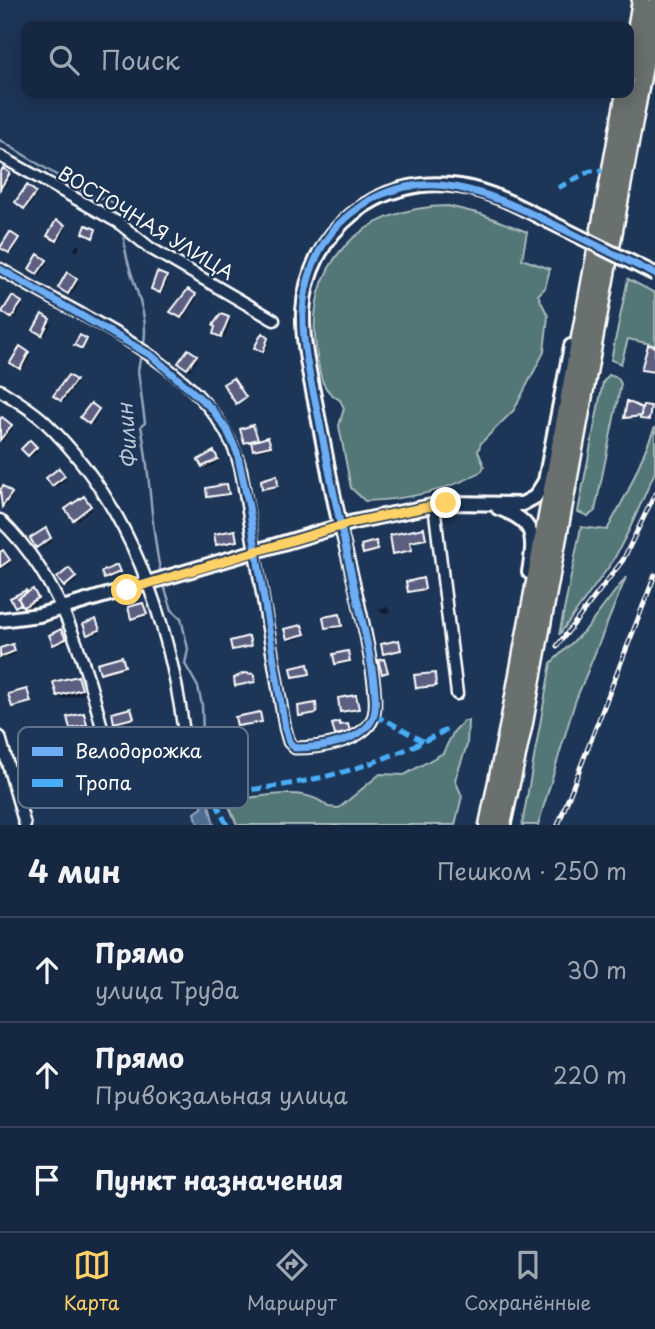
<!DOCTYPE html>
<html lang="ru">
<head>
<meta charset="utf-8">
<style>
  body { margin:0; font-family:"Playpen Sans",sans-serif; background:#1f3048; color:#f1f3f6 }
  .stop { position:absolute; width:21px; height:21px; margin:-16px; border:5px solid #ffd166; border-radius:50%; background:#fff }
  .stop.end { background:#ffd166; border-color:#fff; box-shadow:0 2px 7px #0008 }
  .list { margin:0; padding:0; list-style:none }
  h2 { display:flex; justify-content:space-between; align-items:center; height:91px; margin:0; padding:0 28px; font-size:30px }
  h2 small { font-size:23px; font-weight:400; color:#9ea6b1 }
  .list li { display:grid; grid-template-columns:46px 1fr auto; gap:21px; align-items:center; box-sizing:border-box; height:105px; padding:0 28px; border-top:2px solid #35445a }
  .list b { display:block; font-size:26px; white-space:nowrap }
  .list p { margin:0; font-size:23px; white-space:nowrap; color:#9ea6b1 }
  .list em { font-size:23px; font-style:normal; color:#9ea6b1 }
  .icon { flex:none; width:38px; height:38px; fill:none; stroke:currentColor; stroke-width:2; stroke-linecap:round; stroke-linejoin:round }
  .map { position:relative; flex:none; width:655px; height:825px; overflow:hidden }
  .search { position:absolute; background:#162841; box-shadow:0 4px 18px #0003; left:21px; right:21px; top:21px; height:77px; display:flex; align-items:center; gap:18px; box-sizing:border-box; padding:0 24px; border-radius:14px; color:#9ea6b1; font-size:26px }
  .sheet { height:406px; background:#162841 }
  nav { display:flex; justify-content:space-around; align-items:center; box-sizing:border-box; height:98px; border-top:2px solid #35445a; background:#162841; font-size:19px; color:#9ea6b1 }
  nav a { display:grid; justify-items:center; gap:4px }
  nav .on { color:#ffd166 }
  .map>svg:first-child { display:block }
</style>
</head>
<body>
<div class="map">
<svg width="655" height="825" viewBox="0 0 655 825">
  <rect width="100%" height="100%" fill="#1d3557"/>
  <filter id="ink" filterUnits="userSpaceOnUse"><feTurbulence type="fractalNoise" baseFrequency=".0143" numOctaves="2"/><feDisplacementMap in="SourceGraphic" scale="14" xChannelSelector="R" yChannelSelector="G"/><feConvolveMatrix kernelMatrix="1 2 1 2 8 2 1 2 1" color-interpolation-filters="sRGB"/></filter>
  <g filter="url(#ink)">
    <path fill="#527677" stroke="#a8babb" stroke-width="2" d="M448 206 481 214 527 232 522 259 550 269 545 288 538 295 548 316 544 352 514 410 481 443 478 451 484 466 482 471C449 491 404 500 365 501L351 488 339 426 344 408 340 400C321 390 320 376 317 355 302 266 359 207 448 206Z
      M628 279 655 293V345L628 339 621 364 611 360Z
      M609 375 618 378 621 384 595 511 588 516 578 512 603 382Z
      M655 427V472L630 528 613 561 559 635 581 527 607 530 628 491Z
      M626 577 575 702 538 825H522L551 663 587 628Z
      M464 721H468L467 745 455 780 462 796 455 825H237L227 801C257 798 305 784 328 807L339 808 380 774 404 775 443 753 454 731Z"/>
    <path fill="#506d90" stroke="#96a7bc" stroke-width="2" d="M207 796 214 825H198L195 813 202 808V797Z"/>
    <path fill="#0007" d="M4 171 11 177 2 190 0 176Z
      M35 193 37 195 27 209 20 204Z
      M64 227 66 229 59 242 51 238Z
      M18 239 20 241 11 254 4 250Z
      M77 244 80 246 77 252 74 250Z
      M46 261 48 263 40 275 33 271Z
      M166 277 168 280 162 294 155 291 153 289Z
      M76 280 79 282 71 295 62 290Z
      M195 295 197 298 184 319 175 314Z
      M21 304 23 306 14 319 6 314Z
      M42 317 52 323 44 336 37 332Z
      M228 319 231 321 224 338 217 336V327Z
      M262 336 269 342 265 353 256 348Z
      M188 351 198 359 190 370 183 365Z
      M28 353 31 355 22 370 15 365Z
      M75 381 77 383 64 402 58 398Z
      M628 403 643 411 650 408 651 421 645 420 643 416 627 418Z
      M91 406 100 413 92 425 82 417Z
      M2 419 13 428 1 443 0 422Z
      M253 427 259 442 268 439 272 448 257 452 253 443 246 442Z
      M30 443 38 451 31 457 24 449Z
      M216 456 219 461 206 469 201 461Z
      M59 470 66 479 56 487 49 478Z
      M276 477 280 488 266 490 264 488Z
      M227 486 230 496 209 497Z
      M3 489 13 496 5 507 0 504Z
      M86 500 92 509 76 521 74 518Z
      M234 532 238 542 218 544Z
      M48 533 52 541 39 549 37 547Z
      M0 554 5 555 11 563 0 570Z
      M117 567 121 574 108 580 106 578Z
      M69 570 77 580 67 588 59 578Z
      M423 580 426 590 412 593 410 591Z
      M26 592 35 593 39 601 27 609 24 605 18 609 12 599Z
      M142 605 148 616 135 620 133 618Z
      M387 607 390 612 382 614 379 609Z
      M339 616 343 628 329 630 327 628Z
      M96 621 101 632 91 636 89 634Z
      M302 626 306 636 291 641 289 638Z
      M61 631 67 641 57 646 54 643Z
      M12 646 16 654 0 660V650Z
      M347 653 351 663 339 665 337 663Z
      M122 657 126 668 104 674 102 672Z
      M307 666 311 676H294Z
      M434 675 437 687H417Z
      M78 678 85 693 62 699 58 695Z
      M356 697 360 710 344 713 342 711Z
      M315 705 319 715H301Z
      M131 710 135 720 118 724 116 722Z
      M84 715 89 727 74 730 72 728Z
      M347 725 351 734 339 737 336 734Z"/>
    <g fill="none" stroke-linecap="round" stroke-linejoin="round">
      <path stroke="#96a7bc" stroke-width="2.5" d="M0 140 90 196 107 199 127 214 125 223
        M124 233C123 272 153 309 143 348
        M141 354 138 371 145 423 141 426C151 475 150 525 161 574
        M163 583 172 610 181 618 188 649 185 664 198 687 202 705 205 796"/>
    </g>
    <path fill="#5d5e81" stroke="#fff" stroke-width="2" d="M3 168 10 173 0 189V173Z
      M27 185 36 192 24 209 15 202Z
      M56 220 65 225 57 241 47 236Z
      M86 225 96 229 93 238 83 233Z
      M10 232 19 238 9 253 0 248Z
      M38 254 47 260 37 274 29 269Z
      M67 272 77 279 68 294 58 288Z
      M157 272 167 276 160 293 151 289Z
      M188 289 196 294 181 318 170 312Z
      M12 296 22 302 11 318 2 312Z
      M42 314 50 319 42 335 33 330Z
      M221 314 229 317 221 337 213 334 215 327 213 325Z
      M262 333 268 338 263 352 254 348Z
      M80 335 87 339 82 349 74 345Z
      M648 345 655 346V372L641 370Z
      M20 346 29 352 20 369 10 363Z
      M188 349 197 355 187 369 178 363Z
      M68 375 76 380 61 401 53 396Z
      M233 378 246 397 236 404 223 384Z
      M627 401 642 408 641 416 624 418Z
      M91 403 99 409 89 424 80 417Z
      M643 405 651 406 649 420 640 419Z
      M2 417 12 425 0 440V419Z
      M253 425 258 439 244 443 240 429Z
      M268 437 271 446 253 450 251 442Z
      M30 440 37 447 28 456 21 449Z
      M214 451 218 459 202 467 198 460Z
      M59 468 65 476 52 486 46 478Z
      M277 475 278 486 262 489 261 480Z
      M227 484 229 494 207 497 206 488Z
      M3 486 12 493 2 507 0 490Z
      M84 496 91 506 73 520 65 509Z
      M46 528 51 538 36 548 30 538Z
      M424 528 426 539 410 542 412 550 393 554 390 535Z
      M235 530 237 541 216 545 214 534Z
      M376 541 378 550 363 554 361 545Z
      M3 550 10 560 0 567V552Z
      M117 565 120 572 104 579 101 572Z
      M69 568 76 577 64 587 57 578Z
      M423 578 425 589 408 592 406 582Z
      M33 589 38 598 23 607 18 598Z
      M26 590 27 592 18 598 21 604 15 607 10 598Z
      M143 603 147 614 131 619 128 607Z
      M340 614 342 626 325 628 323 617Z
      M96 619 100 630 87 635 83 624Z
      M302 625 305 634 287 639 284 629Z
      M61 629 66 639 53 645 49 635Z
      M249 636 251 646 232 650 230 641Z
      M399 640 401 650 383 654 381 644Z
      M13 644 15 651 0 657V648Z
      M348 651 350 661 335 664 333 654Z
      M122 656 125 666 100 673 97 663Z
      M384 659 388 672 382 674 378 660Z
      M308 664 310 674 293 677 291 668Z
      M244 673 254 674 255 682 235 686 234 678Z
      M435 673 436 686 416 688 414 675Z
      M78 676 82 689 57 696 53 682Z
      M27 689 31 702 12 707 8 694Z
      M356 695 359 709 340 712 338 698Z
      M316 703 317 713 299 716 298 706Z
      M131 708 134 718 114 723 112 713Z
      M260 712 262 722 237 726 235 717Z
      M84 713 87 725 70 729 67 717Z
      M339 722 340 725 348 724 350 732 335 735 332 724Z"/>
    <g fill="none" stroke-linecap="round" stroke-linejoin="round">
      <defs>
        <path id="minor" d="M0 156 119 223 150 248 274 320
          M0 269C83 320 216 367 241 470L285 728 289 742 295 748C318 748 363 742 373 718 384 692 348 560 340 526
          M0 390C14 399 31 409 44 421 129 502 169 619 184 733
          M434 505 457 694
          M0 520C68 584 90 680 112 767
          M0 737 25 825"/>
        <path id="tertiary" d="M498 508C536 521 535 537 529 572
          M340 526C331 486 324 446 316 406 310 375 302 343 303 312 307 231 380 173 460 186 491 191 521 207 548 221
          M0 620 39 615 354 522 446 503 522 504 535 497 545 481 571 346"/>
        <path id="trunk" d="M629 73 641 0
          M488 825 509 723 625 93
          M502 825 524 723 655 6"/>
      </defs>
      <use href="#minor" stroke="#fff" stroke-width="15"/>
      <use href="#tertiary" stroke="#fff" stroke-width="18"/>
      <use href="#trunk" stroke="#fff" stroke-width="21"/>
      <use href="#minor" stroke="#1d3557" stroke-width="10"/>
      <use href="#tertiary" stroke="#1d3557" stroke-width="12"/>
      <use href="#trunk" stroke="#6a706d" stroke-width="16"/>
      <defs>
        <path id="rail" d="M557 646 623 560 655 494
          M558 825 655 575"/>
      </defs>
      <use href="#rail" stroke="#fff" stroke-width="5"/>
      <use href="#rail" stroke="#1d3557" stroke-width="2.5" stroke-dasharray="8" stroke-linecap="butt"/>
      <defs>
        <path id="tertiary-bridge" d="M548 221 655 274"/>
      </defs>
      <use href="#tertiary-bridge" stroke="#fff" stroke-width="18" stroke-linecap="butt"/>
      <use href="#tertiary-bridge" stroke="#1d3557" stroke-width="12"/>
      <path stroke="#49aef6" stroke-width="5" stroke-dasharray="10 5" stroke-linecap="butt" d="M558 188 590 171H602
        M374 717 386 720 424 742
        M227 825 212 794C305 785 367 772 450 728"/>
      <defs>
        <path id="cycleway" d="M0 269 152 356 211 408 227 430 237 452 249 507 285 728 289 742 295 748C318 748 366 742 374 715 380 694 365 633 360 611 345 547 331 483 319 419 312 385 302 349 303 314 304 281 317 246 340 223 408 157 483 189 555 225 588 241 622 258 655 274"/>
      </defs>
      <use href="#cycleway" stroke="#1d3557" stroke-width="11"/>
      <use href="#cycleway" stroke="#6dadf4" stroke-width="7"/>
    </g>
  </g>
  <g fill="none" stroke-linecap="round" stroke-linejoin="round" filter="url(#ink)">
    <path stroke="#ffd166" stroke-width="9" d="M127 590 354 522 446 503"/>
  </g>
  <g text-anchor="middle" stroke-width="5" stroke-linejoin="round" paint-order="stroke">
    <g font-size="19" fill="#fff" stroke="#1d3557">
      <text transform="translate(146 223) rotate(31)" y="7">ВОСТОЧНАЯ УЛИЦА</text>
    </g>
    <g font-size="21" font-style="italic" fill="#b9c5d3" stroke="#1d3557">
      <text transform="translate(128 436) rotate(-95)" y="7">Филин</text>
    </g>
  </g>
  <rect x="18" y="727" width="230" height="81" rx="10" fill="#1d3557" stroke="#617289" stroke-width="2"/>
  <rect x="32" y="747" width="31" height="9" fill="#6dadf4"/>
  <rect x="32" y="779" width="31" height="8" fill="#49aef6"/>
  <g font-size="19" fill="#fff">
    <text x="75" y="758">Велодорожка</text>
    <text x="75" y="790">Тропа</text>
  </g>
</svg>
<div class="stop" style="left:127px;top:590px"></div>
<div class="stop end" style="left:446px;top:503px"></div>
<div class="search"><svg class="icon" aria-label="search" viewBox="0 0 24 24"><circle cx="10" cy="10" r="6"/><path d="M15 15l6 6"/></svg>Поиск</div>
</div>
<section class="sheet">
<h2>4 мин<small>Пешком · 250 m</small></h2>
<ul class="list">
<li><svg class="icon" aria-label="ahead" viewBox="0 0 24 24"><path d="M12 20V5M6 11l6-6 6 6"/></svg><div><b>Прямо</b><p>улица Труда</p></div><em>30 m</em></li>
<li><svg class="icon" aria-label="ahead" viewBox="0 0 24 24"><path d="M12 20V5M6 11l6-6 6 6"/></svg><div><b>Прямо</b><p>Привокзальная улица</p></div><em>220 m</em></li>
<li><svg class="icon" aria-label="arrive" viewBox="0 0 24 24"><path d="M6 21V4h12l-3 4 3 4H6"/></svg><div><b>Пункт назначения</b></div></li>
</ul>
</section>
<nav>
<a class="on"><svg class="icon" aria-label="map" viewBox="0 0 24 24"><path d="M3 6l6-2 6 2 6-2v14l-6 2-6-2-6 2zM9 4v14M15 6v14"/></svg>Карта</a>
<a><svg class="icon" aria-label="directions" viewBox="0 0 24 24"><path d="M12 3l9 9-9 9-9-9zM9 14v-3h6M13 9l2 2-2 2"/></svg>Маршрут</a>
<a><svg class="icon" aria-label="saved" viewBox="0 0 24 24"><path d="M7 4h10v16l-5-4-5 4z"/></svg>Сохранённые</a>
</nav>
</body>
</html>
